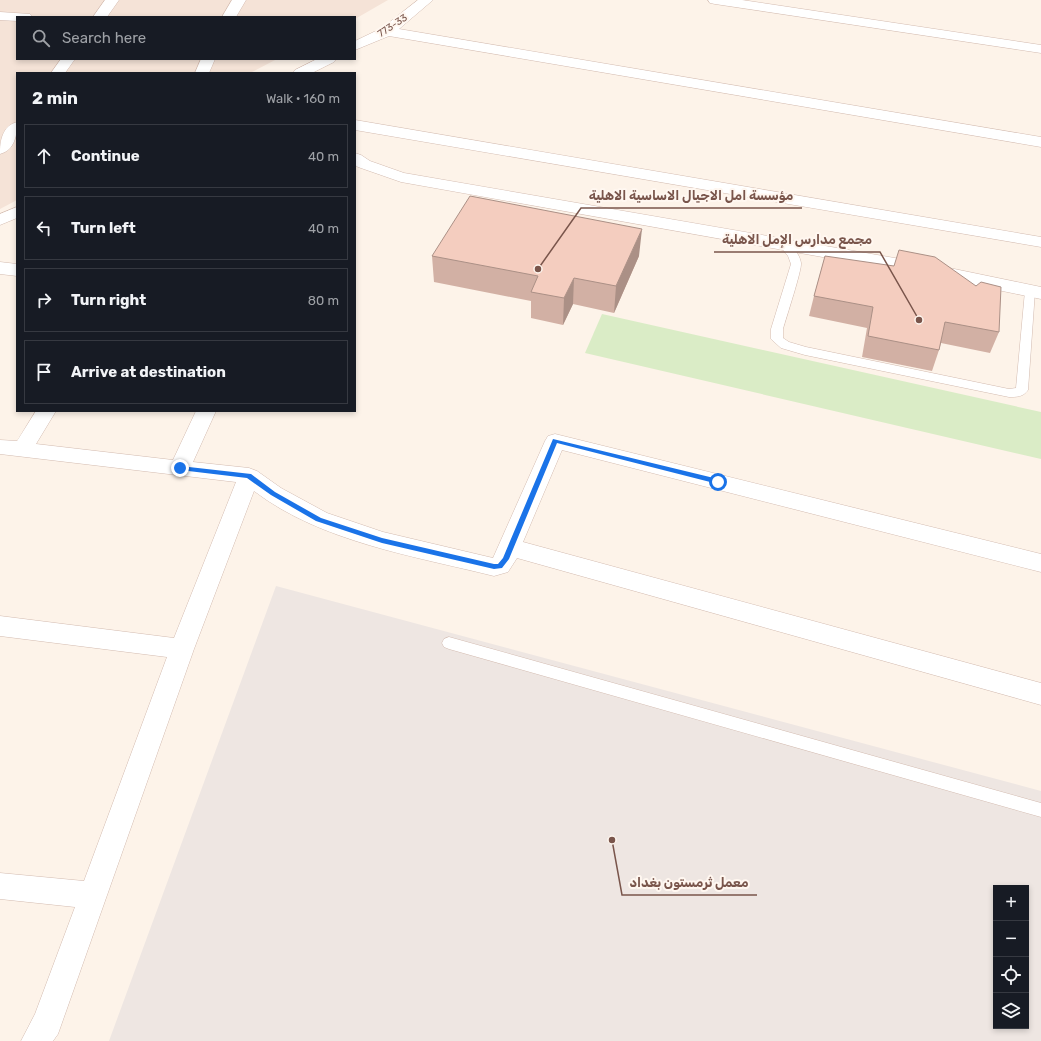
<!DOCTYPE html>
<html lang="en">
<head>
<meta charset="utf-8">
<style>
  body { margin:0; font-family:Rubik,Cairo,sans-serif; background:#20242c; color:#f1f3f6 }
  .controls { position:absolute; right:12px; bottom:12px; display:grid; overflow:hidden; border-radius:0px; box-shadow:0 2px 6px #0003 }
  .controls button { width:36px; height:36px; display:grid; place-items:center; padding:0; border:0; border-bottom:1px solid #363941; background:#171b24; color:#f1f3f6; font:20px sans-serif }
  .stop { position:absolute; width:12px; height:12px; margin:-9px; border:3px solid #1a73e8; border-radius:50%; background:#fff }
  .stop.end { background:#1a73e8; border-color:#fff; box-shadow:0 1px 4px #0008 }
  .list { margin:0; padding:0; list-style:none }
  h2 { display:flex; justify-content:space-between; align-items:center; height:52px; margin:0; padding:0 16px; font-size:17px }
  h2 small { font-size:13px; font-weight:400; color:#9ea1a6 }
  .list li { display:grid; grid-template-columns:26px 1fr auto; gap:12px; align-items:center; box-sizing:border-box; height:64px; margin:0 8px 8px; padding:0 8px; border:1px solid #363941; border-radius:0px }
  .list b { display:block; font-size:15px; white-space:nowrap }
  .list em { font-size:13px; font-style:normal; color:#9ea1a6 }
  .icon { flex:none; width:22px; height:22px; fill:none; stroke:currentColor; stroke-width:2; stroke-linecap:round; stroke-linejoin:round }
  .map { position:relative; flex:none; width:1041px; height:1041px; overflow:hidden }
  .search { position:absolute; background:#171b24; box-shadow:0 2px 6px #0003; left:16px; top:16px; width:340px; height:44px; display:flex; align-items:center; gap:10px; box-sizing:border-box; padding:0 14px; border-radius:0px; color:#9ea1a6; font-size:15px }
  .panel { position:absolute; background:#171b24; box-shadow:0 2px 6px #0003; left:16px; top:72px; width:340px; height:340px; border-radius:0px }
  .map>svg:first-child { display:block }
</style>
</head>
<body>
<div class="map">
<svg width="1041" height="1041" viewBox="0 0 1041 1041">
  <rect width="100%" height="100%" fill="#fdf3e9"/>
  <path fill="#f5e3d7" d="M0 0H388L355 19V17H17V59H277L250 73H17V200L0 209Z"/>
  <path fill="#eee6e2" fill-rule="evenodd" d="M276 586 1041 791V1041H109ZM996 888H1026V1026H996Z"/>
  <path fill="#daecc6" d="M602 314 1041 412V459L585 353Z"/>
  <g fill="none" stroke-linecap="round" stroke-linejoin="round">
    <defs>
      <path id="lane" d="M784 242C792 244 800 255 801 263 802 270 786 318 783 329V338L789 342 806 347 1009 389 1016 388 1025 291 1030 288 1034 289 1035 291 1028 390C1023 397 1017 397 1009 397L805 355 781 348 771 339V329L791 264 788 256 779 245Z
        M449 637 1041 803V817L449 649 444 647 442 643 444 639Z"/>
      <path id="street" d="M105 0H119L107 17H93Z
        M232 0H246L236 17H222Z
        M418 0H433L399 29 1041 137V147L389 36 355 50V41L382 28Z
        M708 0H742L1041 45V53L715 4 710 3Z
        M0 12 30 14 32 17H17V21L0 20Z
        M61 59H75L65 73H51Z
        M201 59H215L209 73H195Z
        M317 59H336L334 62 312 73H293L295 70Z
        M355 120 1041 237V247L355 130Z
        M17 122C17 135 15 150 0 154 0 141 2 126 17 122Z
        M355 153 361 155 370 161 404 173 935 265 1041 287V299L935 277 401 182 358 167 355 165Z
        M17 207V218L0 225V214Z
        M0 262 17 264V276L0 274Z
        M36 411H56L36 444 173 460 196 411H216L193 462 249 468 257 471 281 488 327 513 383 532 493 558 545 441 548 436 555 434 1041 554V572L562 450 523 542 1041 683V705L517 558 508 572 494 576C414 556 321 542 254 491L194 649 58 1034 53 1041H21L35 1014 75 907 0 899V873L84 881 167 657 0 636V616L174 638 236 482 0 454V440L17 441Z"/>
    </defs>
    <use href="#lane" stroke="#d3bbb0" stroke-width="1"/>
    <use href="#street" stroke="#d3bbb0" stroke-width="1"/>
    <use href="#lane" fill="#fff" fill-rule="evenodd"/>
    <use href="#street" fill="#fff" fill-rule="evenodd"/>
  </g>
  <path fill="#d2b0a4" d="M432 256H639L614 313 573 304 563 325 531 318V301L434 282Z
    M825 256 999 332 990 353 941 343 939 350 932 371 862 357 867 328 809 316 814 296Z"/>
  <path fill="#ab9086" d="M642 229 639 256 614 313 616 286Z
    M574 278 573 304 563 325 564 298Z"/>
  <path fill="#f4cdbf" stroke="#ab9086" d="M470 196 642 229 616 286 574 278 564 298 531 292 538 276 432 256Z
    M899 250 935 257 976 286 981 282 1001 287 999 332 945 322 939 350 868 336 873 307 814 296 825 256 894 266Z"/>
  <path fill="#1a73e8" d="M553 439 718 479 721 482 718 484 557 443 509 559 502 568 494 569 382 543 316 521 271 495 247 478 180 470 177 468 180 466 251 474 275 492 321 518 382 538 494 564H498L503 558Z"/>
  <g text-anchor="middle" stroke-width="4" stroke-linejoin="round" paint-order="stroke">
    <g font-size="10" fill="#79554b" stroke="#fff7f0">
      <text transform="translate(392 25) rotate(-34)" y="4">773-33</text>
    </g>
  </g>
  <path fill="none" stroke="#79554b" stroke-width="1.5" d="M538 269L581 208H802M919 320L880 252H714M612 840L622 895H757"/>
  <g fill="#79554b" stroke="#fff7f0" stroke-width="1.5">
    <circle cx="538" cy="269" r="4"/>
    <circle cx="919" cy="320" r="4"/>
    <circle cx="612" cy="840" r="4"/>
  </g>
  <g font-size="13" text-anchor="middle" font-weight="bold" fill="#79554b" stroke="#fff7f0" stroke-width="4" stroke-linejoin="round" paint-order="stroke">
    <text x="691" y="200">مؤسسة امل الاجيال الاساسية الاهلية</text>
    <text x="797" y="244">مجمع مدارس الإمل الاهلية</text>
    <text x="689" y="887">معمل ثرمستون بغداد</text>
  </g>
</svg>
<div class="controls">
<button>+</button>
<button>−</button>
<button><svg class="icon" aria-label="locate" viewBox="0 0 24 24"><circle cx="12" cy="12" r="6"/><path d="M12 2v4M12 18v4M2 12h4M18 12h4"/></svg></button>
<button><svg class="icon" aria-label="layers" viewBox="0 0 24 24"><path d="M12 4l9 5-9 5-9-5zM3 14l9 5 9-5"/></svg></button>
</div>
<div class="stop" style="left:718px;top:482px"></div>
<div class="stop end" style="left:180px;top:468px"></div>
<div class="search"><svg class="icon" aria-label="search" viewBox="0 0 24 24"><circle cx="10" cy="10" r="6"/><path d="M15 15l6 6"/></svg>Search here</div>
<section class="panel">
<h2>2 min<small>Walk · 160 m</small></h2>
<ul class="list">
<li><svg class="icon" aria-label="ahead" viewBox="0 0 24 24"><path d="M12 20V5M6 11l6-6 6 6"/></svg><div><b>Continue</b></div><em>40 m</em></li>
<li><svg class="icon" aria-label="left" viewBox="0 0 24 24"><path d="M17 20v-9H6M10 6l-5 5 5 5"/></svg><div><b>Turn left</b></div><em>40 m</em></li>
<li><svg class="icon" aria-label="right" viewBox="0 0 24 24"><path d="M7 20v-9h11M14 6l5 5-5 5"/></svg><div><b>Turn right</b></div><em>80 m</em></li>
<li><svg class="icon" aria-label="arrive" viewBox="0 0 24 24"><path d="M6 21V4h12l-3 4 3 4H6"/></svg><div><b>Arrive at destination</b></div></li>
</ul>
</section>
</div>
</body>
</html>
